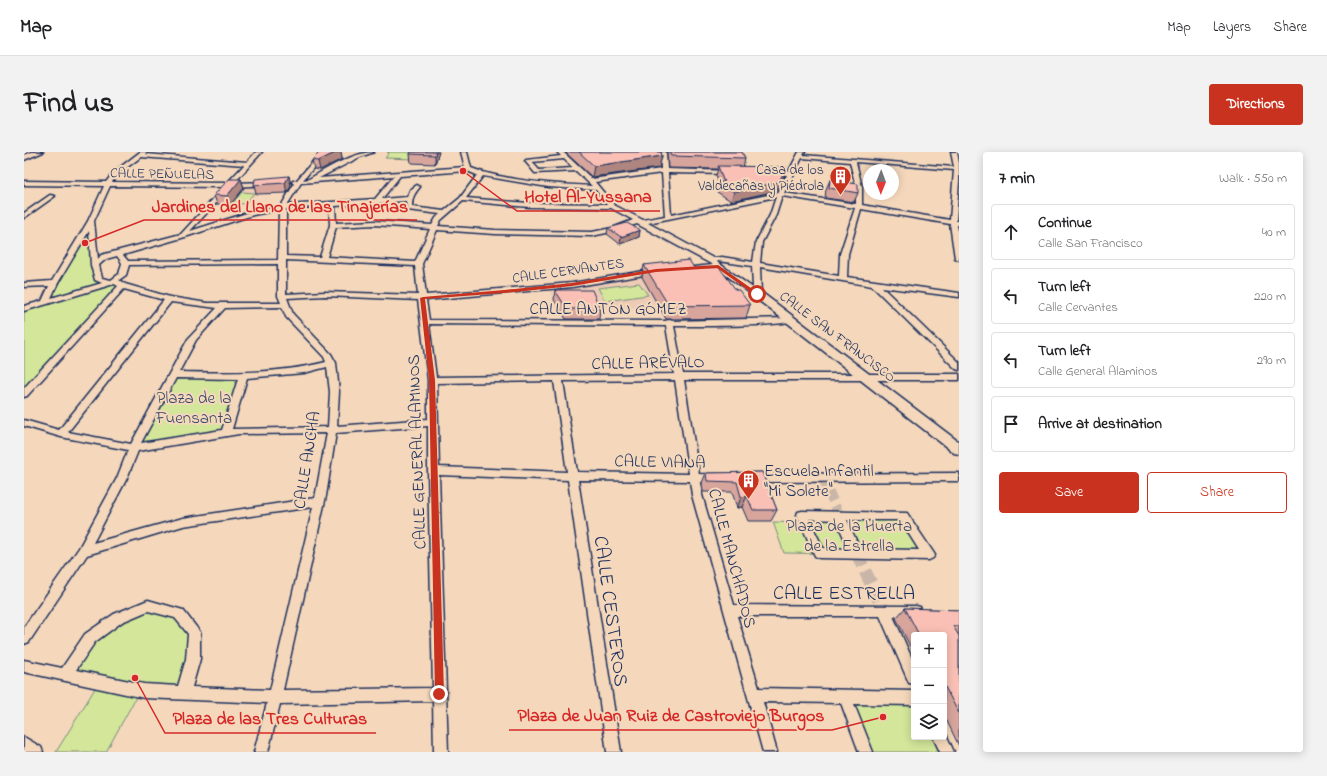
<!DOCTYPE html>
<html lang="en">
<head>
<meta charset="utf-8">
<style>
  body { margin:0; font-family:"Indie Flower",sans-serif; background:#f2f2f2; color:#202124 }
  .controls { position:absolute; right:12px; bottom:12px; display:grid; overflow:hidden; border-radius:4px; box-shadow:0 2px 10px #0003 }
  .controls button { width:36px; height:36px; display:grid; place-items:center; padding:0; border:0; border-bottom:1px solid #e0e0e0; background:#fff; color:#202124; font:20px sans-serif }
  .compass { position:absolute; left:839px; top:12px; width:36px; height:36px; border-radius:50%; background:#fff; box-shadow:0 2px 10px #0003; rotate:181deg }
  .stop { position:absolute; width:12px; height:12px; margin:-9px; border:3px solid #c8321e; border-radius:50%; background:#fff }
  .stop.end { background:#c8321e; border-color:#fff; box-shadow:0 1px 4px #0008 }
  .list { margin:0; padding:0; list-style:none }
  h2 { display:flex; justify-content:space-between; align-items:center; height:52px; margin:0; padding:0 16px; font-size:17px }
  h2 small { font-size:13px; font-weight:400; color:#757577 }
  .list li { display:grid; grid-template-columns:26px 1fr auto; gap:12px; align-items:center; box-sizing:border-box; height:56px; margin:0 8px 8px; padding:0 8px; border:1px solid #e0e0e0; border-radius:4px }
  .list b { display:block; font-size:15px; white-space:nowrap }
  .list p { margin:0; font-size:13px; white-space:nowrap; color:#757577 }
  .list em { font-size:13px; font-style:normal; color:#757577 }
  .actions { display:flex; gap:8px; padding:12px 16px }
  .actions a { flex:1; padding:9px 0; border:1px solid #c8321e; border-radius:4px; text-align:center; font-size:14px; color:#c8321e }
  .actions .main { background:#c8321e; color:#fff }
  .icon { flex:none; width:22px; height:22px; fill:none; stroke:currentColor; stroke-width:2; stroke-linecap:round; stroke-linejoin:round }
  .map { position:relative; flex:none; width:935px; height:600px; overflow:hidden; border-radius:4px }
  header { display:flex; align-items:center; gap:24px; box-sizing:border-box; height:56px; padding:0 20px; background:#fff; border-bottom:1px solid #e0e0e0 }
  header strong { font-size:19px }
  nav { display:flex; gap:22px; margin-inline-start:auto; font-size:14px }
  .intro { display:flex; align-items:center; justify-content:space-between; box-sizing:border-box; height:96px; padding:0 24px }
  h1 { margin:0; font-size:28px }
  .button { padding:10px 18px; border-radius:4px; background:#c8321e; color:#fff; font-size:14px; font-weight:700 }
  main { display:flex; gap:24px; padding:0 24px }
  aside { flex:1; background:#fff; border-radius:4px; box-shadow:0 2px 10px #0003 }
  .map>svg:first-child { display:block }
</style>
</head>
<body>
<header>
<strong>Map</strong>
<nav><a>Map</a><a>Layers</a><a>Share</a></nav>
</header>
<div class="intro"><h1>Find us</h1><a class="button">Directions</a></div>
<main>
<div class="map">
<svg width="935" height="600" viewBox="0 0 935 600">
  <rect width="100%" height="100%" fill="#f5d8bb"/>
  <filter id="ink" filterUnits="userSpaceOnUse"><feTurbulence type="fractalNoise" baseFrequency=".025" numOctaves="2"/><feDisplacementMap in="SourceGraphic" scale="8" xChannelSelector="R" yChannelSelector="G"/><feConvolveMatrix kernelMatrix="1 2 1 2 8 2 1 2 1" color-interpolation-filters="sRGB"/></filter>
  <g filter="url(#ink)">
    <path fill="#edcbb5" d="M275 30 267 41 230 43 225 53 188 52 205 33H236Z
      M617 123 637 157 570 154 575 167 542 168 524 137Z"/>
    <path fill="#d3e69a" stroke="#778a7c" d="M363 0H391L389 7 361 6 365 1Z
      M218 40 230 41 221 52 209 51Z
      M67 69 75 127 98 134 0 242V157L21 151Z
      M615 131 624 143 581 149 574 136Z
      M149 223 219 224 202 281 110 296Z
      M778 363 879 364 905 403 760 401 749 370 781 371Z
      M124 453 155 462 170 480 159 541 116 538 82 600H32L75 530 41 523 66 486Z
      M821 545 890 546V585H916L923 600H842Z"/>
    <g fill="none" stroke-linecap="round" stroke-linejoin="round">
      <path stroke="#c9b6a8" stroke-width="10" stroke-dasharray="10 5" stroke-linecap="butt" d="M799 326 815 363"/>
      <path stroke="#c9b6a8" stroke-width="13" stroke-dasharray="13 6" stroke-linecap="butt" d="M833 402 860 459"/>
      <defs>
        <path id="street" d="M116 0H123L121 2 223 10 232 0H238L210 31 243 30 246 32 245 33 207 35 166 79 226 60 257 54 270 32 268 30 269 29 273 28 297 0H303L279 28 285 27C302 17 330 0 350 0L336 5 295 26 441 15 437 0H443L447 16C481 29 531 32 568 34L552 19 511 21 501 9 502 8 537 4 533 0H539L568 27 637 17 636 0H642L643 17 708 19V21L706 22 644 21 647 63 754 41 763 23H748L745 21 748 19H765L775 0H781L779 3 930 15 927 0H933L935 11V29L932 69H935V73H933L935 85V108L931 106 926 72 837 57 824 102 823 125 935 141V145L858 135 935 210V218L932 217 848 134 736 115 737 142 733 144H730L694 117 669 119V115L689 113 613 72 592 79 568 84 471 82 413 78 398 112 402 143 548 131 632 117 636 119 632 121 548 135 402 148 405 168 641 169 645 168 649 169 766 166 770 168C762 175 667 174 650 174L659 222H935V228H660L675 322 697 323 698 326 697 329 676 330 678 343 710 453 892 454 896 455 898 459 896 463 892 464H869L890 511V532L885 531 856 464H713L735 536 890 539V553L830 552 849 600H835L817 551 739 550 753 600H739L668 343 666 329 554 328 597 600H583L544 328 415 323 424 600H410L409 549 256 552 244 600H230L243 551 120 546 0 520V508L38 516 61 482 90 462 124 448 159 458 176 480V507L168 535 246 538 289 355 159 374 63 403 5 490 0 492V475L55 396 93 326 104 298 37 285 0 274V268L35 278 140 148 100 137 3 244 0 245V236L94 134 90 132 0 159V154L18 149 25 134 0 135V131L28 129 64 69 80 34 0 33V29L82 30 90 20ZM117 5 220 13 203 31 88 30 94 22ZM778 6 826 10 832 35V52L760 41ZM540 7 549 16 515 18 508 10ZM832 10 930 18 926 68 838 53V35ZM443 19 453 23 436 46 420 59 388 55C388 46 390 42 396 35L393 33 386 38 383 45 358 47 376 24ZM638 21 641 64 619 68 590 53 571 30ZM370 24 351 47 263 53 277 31ZM459 24 524 35 572 38 583 52 505 51 442 46ZM86 34 200 35 157 82 77 103 74 107 70 69ZM758 44 831 56 816 102 815 124 736 111 738 90 752 63ZM752 45 746 63 732 90 729 110 698 105 689 106 624 71ZM382 49 383 58 416 62 412 66 408 73 350 69 312 71 311 54ZM439 49 505 55 587 56 609 68 588 76 568 80 471 78 414 74 417 68ZM305 54 306 73 296 105 262 104V57ZM255 58 254 108 104 109 99 103 161 85 229 63ZM350 73 406 77 391 110 303 105 312 75ZM65 79 67 113 71 128 78 131 27 146 34 131ZM93 104 98 111 95 122 87 128 78 126 75 113 82 107ZM262 108 391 114 394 143 301 140 262 142ZM694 109 728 114 729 136 693 110ZM254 112V144L257 151H183L146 145 101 132 95 128 102 123 105 113ZM301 144 394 148 404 228V267L313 274 315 240 312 211 307 202 269 162 263 146ZM147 150 193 156 164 187 107 292 44 280ZM258 155 262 165 300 205 302 210C254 222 204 221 155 220L172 188 201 156ZM405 172 642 174 650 222 412 225ZM303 215 306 240 304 275 208 277 223 226 280 221ZM152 226 214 227 198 278 117 291ZM651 228 665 322 553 320 539 229ZM530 229 543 320 415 315 413 231ZM404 274V319L409 536 259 538 302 344 312 281ZM303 281 291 346 159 366 69 391 103 326 114 299 215 282ZM124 459 151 466 164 482 162 507 154 534 120 532 52 518 71 490 98 470Z
          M26 43 31 44 0 66V61Z
          M935 321V329L727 330 723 329 722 326 723 323 727 322Z
          M778 359 883 361 911 403 909 406 905 408 795 406 791 404 773 363 774 360ZM785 367 812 368 825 397 799 396ZM823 368H876L895 398 836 397Z
          M920 580H921L930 600H916L909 585H920Z
          M0 585 17 595 19 600H0Z"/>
        <path id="secondary" d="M8 0H19L0 8V3Z
          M733 139 737 140 935 290V302L930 301 729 144 728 142 729 140Z"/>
      </defs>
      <use href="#street" stroke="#1b2f5e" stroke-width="3"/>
      <use href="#secondary" stroke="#1b2f5e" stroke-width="3"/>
      <use href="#street" fill="#f5d8bb" fill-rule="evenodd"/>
      <use href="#secondary" fill="#f5d8bb" fill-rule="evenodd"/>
    </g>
    <path fill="#d7a59c" stroke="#1b2f5e" d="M296 0H317L318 7 296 18 290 17 288 8Z
      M387 0H415L411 12 387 11 386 2Z
      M541 0H637L638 4 635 16 568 25Z
      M643 0H718L721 6 719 15H762L760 24 752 39 707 49 693 40 695 33 692 23 694 17 644 16Z
      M265 24 267 34 263 41 232 42 230 33Z
      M217 27 220 36 206 53 193 52 190 43Z
      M806 28 834 41 830 50 801 46 802 37Z
      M584 76 616 78 615 85 596 92 583 82Z
      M620 113 670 116 712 138 726 153 722 166 642 167 618 125Z
      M531 138 576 157 575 167H542L530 148Z
      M738 320 753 358 747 369H724L718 355 713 356 708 340H679L678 331 682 321Z
      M881 456 935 458V594L920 563V483H890V502L872 466Z"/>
    <path fill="#af867f" stroke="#1b2f5e" d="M313 0H317L318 7 296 18 294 9Z
      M412 0H415L411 12V3Z
      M638 4 635 16 568 25 570 14Z
      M762 15 760 24 752 39 707 49 710 40Z
      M265 24 267 34 263 41 261 31Z
      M217 27 220 36 206 53 203 44Z
      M616 78 615 85 596 92 597 85Z
      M723 344 718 355 713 356 717 345Z"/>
    <path fill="#fac0b5" stroke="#1b2f5e" d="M296 0H313L294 9 288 8Z
      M387 0H412L411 3 386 2Z
      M555 0H637L638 4 570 14Z
      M646 0H718L721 6 647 4Z
      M694 14 762 15 755 30 710 40 696 31 701 29 699 28Z
      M265 24 261 31 230 33 231 27Z
      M205 27H217L203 44 190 43Z
      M806 28 834 32V41L805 36Z
      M603 71 616 78 597 85 584 76Z
      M665 108 670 116 695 115 712 138H715L726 153 645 154 620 113Z
      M531 138H568L576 157H543Z
      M738 320 753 358H729L723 344 717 345 713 330 683 329 682 321Z
      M881 456 935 458V474H929L935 484V562L920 533V483H895Z"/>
  </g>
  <path fill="#c8321e" d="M694 113 734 141V143H731L693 116 632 120 548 134 491 140 401 147 411 228 420 542 419 545 415 547 412 545 411 542 405 228 396 146 399 145 491 137 548 131 632 117Z"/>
  <defs>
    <symbol id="building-pin" viewBox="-11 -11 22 30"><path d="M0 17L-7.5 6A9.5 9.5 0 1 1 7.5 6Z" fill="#c8321e" stroke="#f5d8bb"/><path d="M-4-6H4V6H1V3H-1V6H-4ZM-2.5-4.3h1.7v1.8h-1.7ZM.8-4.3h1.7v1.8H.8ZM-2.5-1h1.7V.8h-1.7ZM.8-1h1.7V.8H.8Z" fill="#fff"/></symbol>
  </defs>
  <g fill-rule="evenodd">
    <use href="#building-pin" x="804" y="12" width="25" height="34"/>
    <use href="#building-pin" x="712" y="316" width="25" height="34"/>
  </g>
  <g text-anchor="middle" stroke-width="4" stroke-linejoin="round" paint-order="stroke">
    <g font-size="14" fill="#1b2f5e" stroke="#f5d8bb" text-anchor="end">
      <text x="800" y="22">Casa de los<tspan x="800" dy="16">Valdecañas y Piédrola</tspan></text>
    </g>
    <g font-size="14" fill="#1b2f5e" stroke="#f5d8bb">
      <text transform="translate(138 21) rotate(1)" y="5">CALLE PEÑUELAS</text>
      <text transform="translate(544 118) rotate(-8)" y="5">CALLE CERVANTES</text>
      <text transform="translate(814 184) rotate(37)" y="5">CALLE SAN FRANCISCO</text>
    </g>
    <g font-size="17" fill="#1b2f5e" stroke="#f5d8bb">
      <text x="584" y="162">CALLE ANTÓN GÓMEZ</text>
      <text transform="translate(624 210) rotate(-1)" y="6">CALLE ARÉVALO</text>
      <text transform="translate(392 300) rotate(-92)" y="6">CALLE GENERAL ALAMINOS</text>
      <text transform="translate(282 308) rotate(-81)" y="6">CALLE ANCHA</text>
      <text transform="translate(636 309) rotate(1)" y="6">CALLE VIANA</text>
      <text transform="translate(709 406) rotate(75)" y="6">CALLE MANCHADOS</text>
    </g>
    <g font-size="17" fill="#374a67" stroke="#f5d8bb">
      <text x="170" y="251">Plaza de la<tspan x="170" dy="20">Fuensanta</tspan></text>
      <text x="825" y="379">Plaza de la Huerta<tspan x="825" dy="20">de la Estrella</tspan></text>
    </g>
    <g font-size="17" fill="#1b2f5e" stroke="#f5d8bb" text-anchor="start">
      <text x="740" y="324">Escuela Infantil<tspan x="740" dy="20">"Mi Solete"</tspan></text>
    </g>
    <g font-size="20" fill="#1b2f5e" stroke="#f5d8bb">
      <text x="820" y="447">CALLE ESTRELLA</text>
      <text transform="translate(588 459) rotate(82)" y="7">CALLE CESTEROS</text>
    </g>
  </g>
  <path fill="none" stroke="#d62828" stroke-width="1.5" d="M439 19L493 59H636M61 91L120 68H393M859 565L808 578H485M111 526L141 581H352"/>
  <g fill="#d62828" stroke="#f5d8bb" stroke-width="1.5">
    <circle cx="439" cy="19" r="4"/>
    <circle cx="61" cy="91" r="4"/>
    <circle cx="859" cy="565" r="4"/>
    <circle cx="111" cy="526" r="4"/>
  </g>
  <g font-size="18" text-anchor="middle" font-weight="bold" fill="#d62828" stroke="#f5d8bb" stroke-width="4" stroke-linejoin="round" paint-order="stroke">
    <text x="564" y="50">Hotel Al-Yussana</text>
    <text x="256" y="60">Jardines del Llano de las Tinajerías</text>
    <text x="647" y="569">Plaza de Juan Ruiz de Castroviejo Burgos</text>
    <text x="246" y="572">Plaza de las Tres Culturas</text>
  </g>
</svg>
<div class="controls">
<button>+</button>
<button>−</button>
<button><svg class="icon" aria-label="layers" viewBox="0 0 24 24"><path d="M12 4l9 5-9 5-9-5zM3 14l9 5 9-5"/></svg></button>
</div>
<svg class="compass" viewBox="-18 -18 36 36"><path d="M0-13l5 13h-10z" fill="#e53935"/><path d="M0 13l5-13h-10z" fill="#757577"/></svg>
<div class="stop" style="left:733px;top:142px"></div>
<div class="stop end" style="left:415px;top:542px"></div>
</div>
<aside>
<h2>7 min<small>Walk · 550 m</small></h2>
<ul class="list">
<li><svg class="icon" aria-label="ahead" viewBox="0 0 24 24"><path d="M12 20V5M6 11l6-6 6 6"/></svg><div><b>Continue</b><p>Calle San Francisco</p></div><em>40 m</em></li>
<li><svg class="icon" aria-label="left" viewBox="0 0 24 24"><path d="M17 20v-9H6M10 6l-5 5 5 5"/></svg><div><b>Turn left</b><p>Calle Cervantes</p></div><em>220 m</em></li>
<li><svg class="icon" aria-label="left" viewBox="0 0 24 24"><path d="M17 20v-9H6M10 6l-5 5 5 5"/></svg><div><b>Turn left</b><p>Calle General Alaminos</p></div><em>290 m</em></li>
<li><svg class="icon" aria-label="arrive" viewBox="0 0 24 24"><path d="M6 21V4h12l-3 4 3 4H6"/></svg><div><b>Arrive at destination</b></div></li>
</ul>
<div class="actions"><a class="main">Save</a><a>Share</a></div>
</aside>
</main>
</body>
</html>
